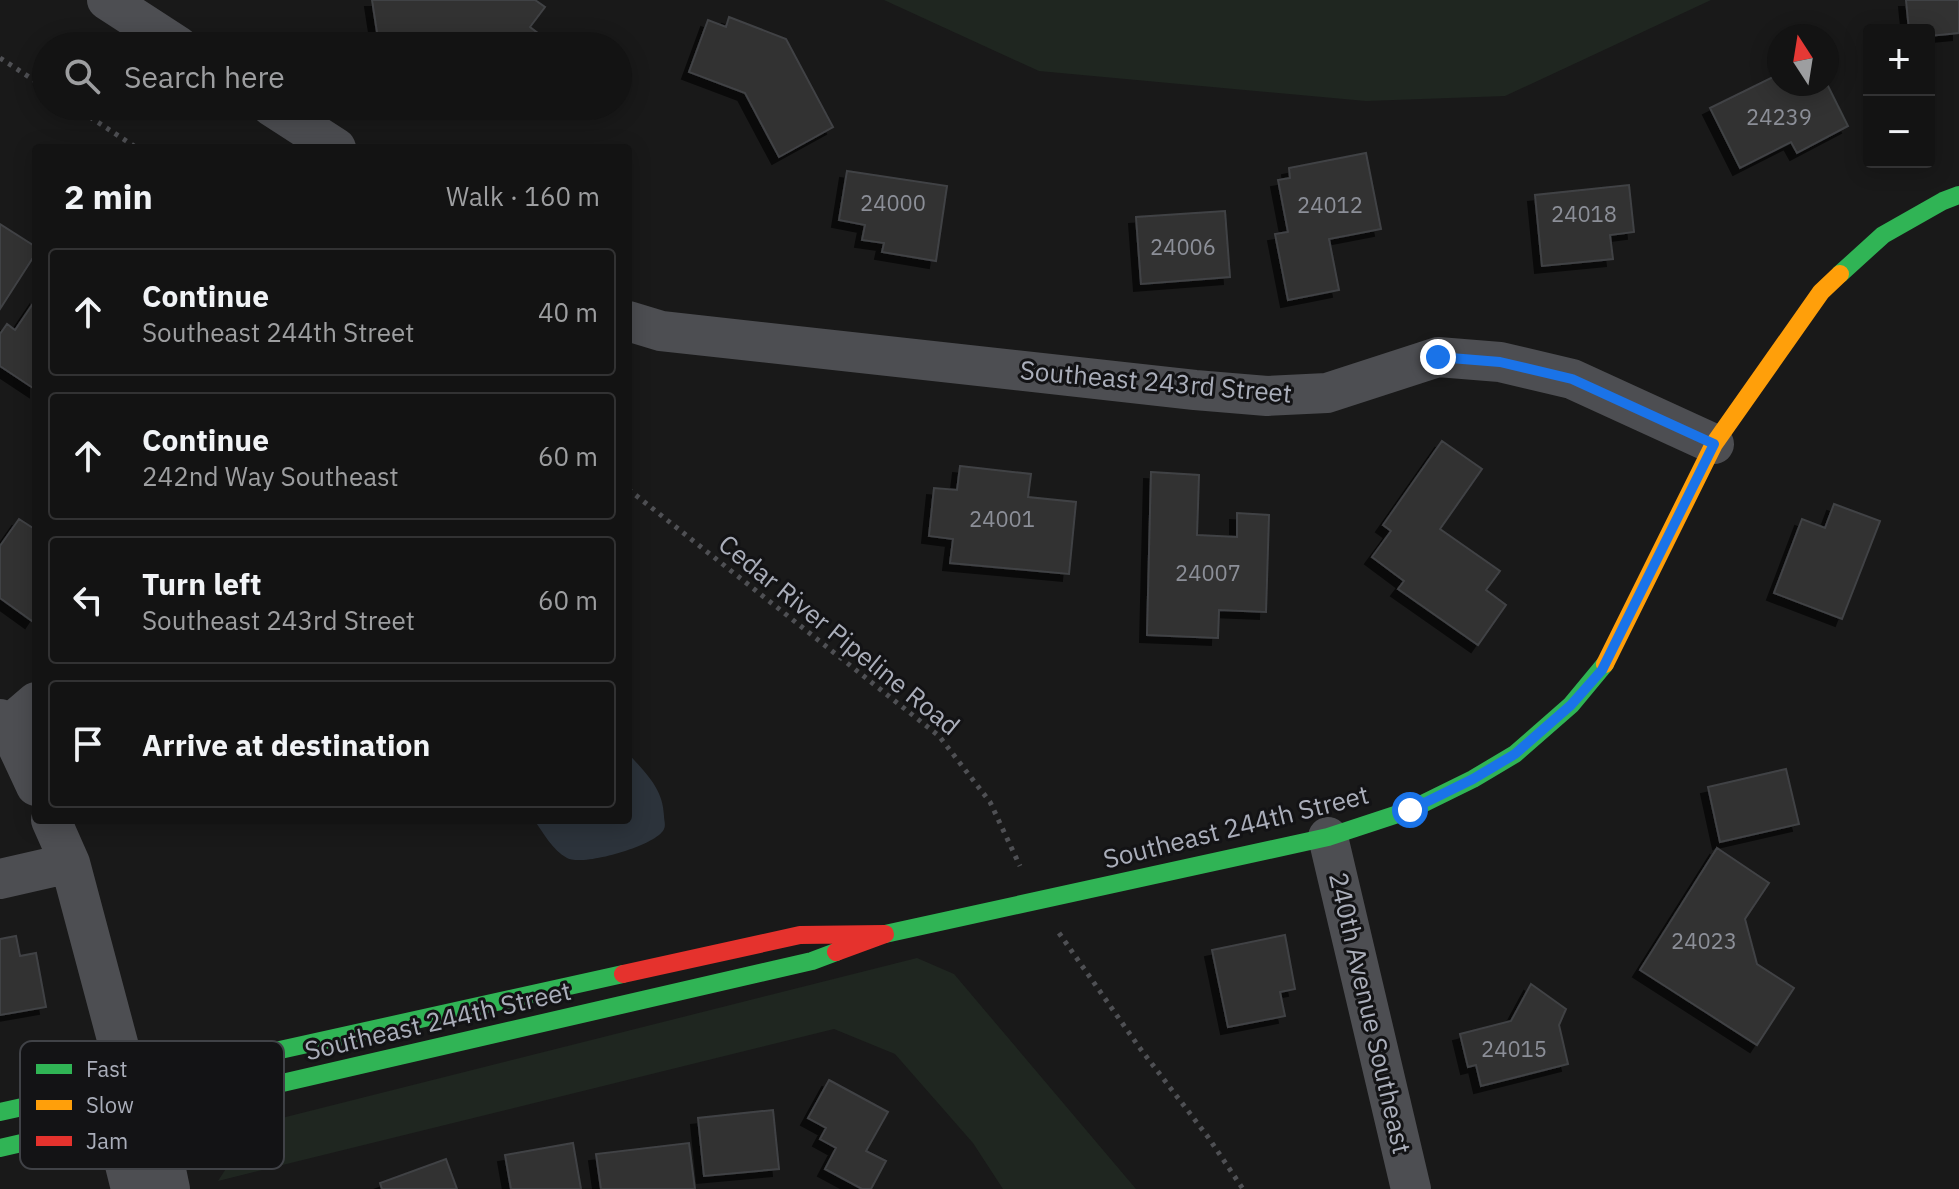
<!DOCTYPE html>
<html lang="en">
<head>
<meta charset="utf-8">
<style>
  body { margin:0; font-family:"IBM Plex Sans",sans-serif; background:#1c1c1c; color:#f1f3f6 }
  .controls { position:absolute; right:24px; top:24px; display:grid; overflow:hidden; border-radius:8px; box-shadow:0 4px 20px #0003 }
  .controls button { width:72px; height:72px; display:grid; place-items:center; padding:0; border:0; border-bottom:2px solid #323233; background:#131313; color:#f1f3f6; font:40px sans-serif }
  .compass { position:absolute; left:1767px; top:24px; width:72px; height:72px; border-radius:50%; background:#131313; box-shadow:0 4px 20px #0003; rotate:348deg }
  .stop { position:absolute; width:24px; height:24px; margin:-18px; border:6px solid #1a73e8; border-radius:50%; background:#fff }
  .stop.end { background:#1a73e8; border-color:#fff; box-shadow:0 2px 8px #0008 }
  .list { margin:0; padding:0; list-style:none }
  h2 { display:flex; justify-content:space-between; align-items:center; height:104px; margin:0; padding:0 32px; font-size:34px }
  h2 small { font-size:26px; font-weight:400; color:#9d9ea0 }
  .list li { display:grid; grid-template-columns:52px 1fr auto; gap:24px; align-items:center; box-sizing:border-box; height:128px; margin:0 16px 16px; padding:0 16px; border:2px solid #323233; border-radius:8px }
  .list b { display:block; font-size:30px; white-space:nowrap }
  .list p { margin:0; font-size:26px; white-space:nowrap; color:#9d9ea0 }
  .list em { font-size:26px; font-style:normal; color:#9d9ea0 }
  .icon { flex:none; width:44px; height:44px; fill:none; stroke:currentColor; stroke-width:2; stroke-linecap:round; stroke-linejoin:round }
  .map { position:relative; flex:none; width:1959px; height:1189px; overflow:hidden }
  .search { position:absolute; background:#131313; box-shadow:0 4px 20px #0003; left:32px; top:32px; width:600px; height:88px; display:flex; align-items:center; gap:20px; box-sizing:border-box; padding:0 28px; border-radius:44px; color:#9d9ea0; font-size:30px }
  .panel { position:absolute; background:#131313; box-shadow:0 4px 20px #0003; left:32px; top:144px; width:600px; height:680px; border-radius:8px }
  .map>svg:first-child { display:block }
</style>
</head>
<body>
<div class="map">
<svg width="1959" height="1189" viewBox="0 0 1959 1189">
  <defs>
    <filter id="shadow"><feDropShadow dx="-7" dy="7" stdDeviation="0" flood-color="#0009"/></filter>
  </defs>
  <rect width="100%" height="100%" fill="#191919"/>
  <path fill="#1f2620" d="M884 0H1711L1505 96 1366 101 1039 71Z
    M917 958 954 974 1136 1189H1003L973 1143 895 1054 834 1029 218 1181 254 1125Z"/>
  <path fill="#2c333b" d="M628 753C646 774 663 788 664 816 664 820 666 825 664 829 658 845 583 867 567 858 553 851 543 832 534 820H628Z"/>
  <path fill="#313131" stroke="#414245" stroke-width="2" filter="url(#shadow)" d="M372 0H535L545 7 530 27 551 43 549 46H467L450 33 379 45Z
    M1906 0H1959V33L1929 36V30H1909Z
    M729 17 786 39 833 127 779 157 745 93 689 72 708 20 726 27Z
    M1779 74V84H1827L1848 126 1797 153 1791 142 1740 168 1710 108Z
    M1366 153 1381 229 1329 239 1339 290 1288 300 1275 234 1288 232 1278 180 1290 178 1289 168Z
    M847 171 947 186 936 261 882 252 884 243 862 240 865 225 839 220Z
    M1629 185 1634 232 1610 235 1613 259 1542 266 1535 195Z
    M1225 211 1230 277 1141 284 1136 217Z
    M0 224 36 247V253L0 309Z
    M36 299V390L0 366V334L7 324 15 330Z
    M1442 441 1482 469 1440 529 1500 571 1486 590 1506 605 1478 645 1398 589 1404 581 1372 557 1391 531 1383 525Z
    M960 466 1031 474 1028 497 1076 502 1069 574 950 563 953 539 929 536 934 488 957 490Z
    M1151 472 1199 475 1197 535 1237 537V513L1269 515 1266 612 1219 610 1218 638 1147 635Z
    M1834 504 1880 521 1842 619 1774 593 1802 519 1825 528Z
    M19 519 36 530V615L32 621 0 598V546Z
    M1786 769 1799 824 1720 842 1708 787Z
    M1717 848 1769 883 1745 919 1757 964 1794 988 1757 1045 1640 970Z
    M1285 935 1295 989 1280 992 1285 1016 1228 1027 1212 950Z
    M16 936 20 956 36 953 46 1007 0 1015V939Z
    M1531 984 1566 1009 1559 1025 1568 1064 1481 1086 1476 1065 1468 1067 1460 1034 1511 1021Z
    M829 1080 888 1112 866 1151 886 1161 871 1189H862L825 1169 836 1148 820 1139 826 1128 808 1118Z
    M773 1110 779 1169 704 1176 698 1118Z
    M573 1143 581 1189H511L505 1155Z
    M689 1143 695 1189H601L596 1154Z
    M446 1159 457 1189H382L380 1183Z"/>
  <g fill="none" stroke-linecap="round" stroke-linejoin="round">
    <path stroke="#4f5054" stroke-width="5" stroke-dasharray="4 6" stroke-linecap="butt" d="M0 58 46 88
      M73 106 137 148
      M628 489 939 736 990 802 1020 866
      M1059 933 1139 1047 1208 1137 1243 1189"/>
    <path stroke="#4d4e52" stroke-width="40" d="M107 0 178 46
      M271 106 336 148
      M628 321 661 331 1195 390 1267 396 1327 393 1438 357 1500 362 1572 379 1714 444
      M0 719 8 726 36 786
      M8 726 36 702
      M51 820 70 863 138 1118 161 1146 170 1189
      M1328 837 1411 1189
      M0 879 70 863
      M131 1189 122 1153 138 1118"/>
    <path stroke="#30b455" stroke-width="18" d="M1840 274 1883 235 1943 201 1959 195
      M885 934 1328 837 1410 810 1473 779 1515 754 1571 705 1605 664
      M0 1112 623 974
      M0 1148 812 961 836 952"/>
    <path stroke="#ff9f0a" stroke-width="18" d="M1605 664 1714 444 1821 292 1840 274"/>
    <path stroke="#e5322d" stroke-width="18" d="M623 974 800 935 885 934 836 952"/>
  </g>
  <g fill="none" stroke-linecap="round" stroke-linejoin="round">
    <path stroke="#1a73e8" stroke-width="10" d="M1410 810 1473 779 1515 754 1571 705 1602 670 1714 444 1572 379 1500 362 1438 357"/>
  </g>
  <g text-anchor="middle" stroke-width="6" stroke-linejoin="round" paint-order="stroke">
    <g font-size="22" fill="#8c8f98">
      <text x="1779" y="125">24239</text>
      <text x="893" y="211">24000</text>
      <text x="1330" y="213">24012</text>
      <text x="1584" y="222">24018</text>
      <text x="1183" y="255">24006</text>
      <text x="1002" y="527">24001</text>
      <text x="1208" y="581">24007</text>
      <text x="1704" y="949">24023</text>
      <text x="1514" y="1057">24015</text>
    </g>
    <g font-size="26" fill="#aaaeba" stroke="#131315">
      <text transform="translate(1156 382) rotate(5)" y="9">Southeast 243rd Street</text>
      <text transform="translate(839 635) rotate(39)" y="9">Cedar River Pipeline Road</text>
      <text transform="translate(1236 827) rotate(-14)" y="9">Southeast 244th Street</text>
      <text transform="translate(1370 1013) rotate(77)" y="9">240th Avenue Southeast</text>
      <text transform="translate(438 1021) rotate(-13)" y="9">Southeast 244th Street</text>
    </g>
  </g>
  <rect x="20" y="1041" width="264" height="128" rx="12" fill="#131315" stroke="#404247" stroke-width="2"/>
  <rect x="36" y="1064" width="36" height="10" fill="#30b455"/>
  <rect x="36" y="1100" width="36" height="10" fill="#ff9f0a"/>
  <rect x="36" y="1136" width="36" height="10" fill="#e5322d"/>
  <g font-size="22" fill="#aaaeba">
    <text x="86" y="1077">Fast</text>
    <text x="86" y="1113">Slow</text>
    <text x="86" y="1149">Jam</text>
  </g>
</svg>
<div class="controls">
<button>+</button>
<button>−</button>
</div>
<svg class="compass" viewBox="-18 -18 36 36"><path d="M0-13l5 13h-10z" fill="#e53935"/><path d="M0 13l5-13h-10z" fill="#9d9ea0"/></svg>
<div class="stop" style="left:1410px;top:810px"></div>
<div class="stop end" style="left:1438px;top:357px"></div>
<div class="search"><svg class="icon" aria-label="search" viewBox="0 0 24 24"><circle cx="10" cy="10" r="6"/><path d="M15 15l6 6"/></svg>Search here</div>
<section class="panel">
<h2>2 min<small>Walk · 160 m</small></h2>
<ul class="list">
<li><svg class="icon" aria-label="ahead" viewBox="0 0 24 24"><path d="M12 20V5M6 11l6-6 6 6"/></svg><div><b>Continue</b><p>Southeast 244th Street</p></div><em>40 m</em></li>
<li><svg class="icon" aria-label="ahead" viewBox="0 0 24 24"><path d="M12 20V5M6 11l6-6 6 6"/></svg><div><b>Continue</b><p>242nd Way Southeast</p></div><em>60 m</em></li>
<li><svg class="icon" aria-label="left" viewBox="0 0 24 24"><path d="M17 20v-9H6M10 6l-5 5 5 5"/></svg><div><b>Turn left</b><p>Southeast 243rd Street</p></div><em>60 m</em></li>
<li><svg class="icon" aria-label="arrive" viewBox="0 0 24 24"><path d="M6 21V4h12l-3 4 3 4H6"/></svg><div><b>Arrive at destination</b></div></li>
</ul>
</section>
</div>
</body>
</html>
